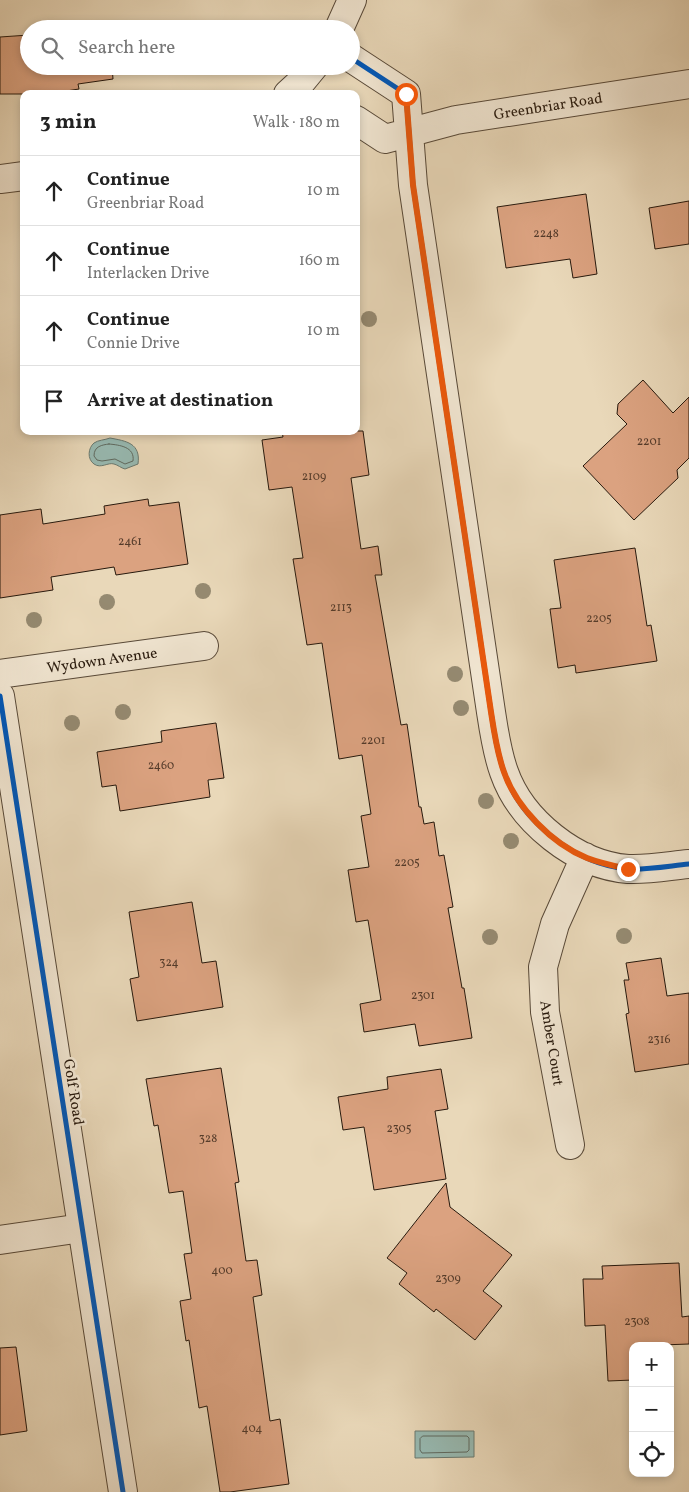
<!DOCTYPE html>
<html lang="en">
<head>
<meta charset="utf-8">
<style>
  body { margin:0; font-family:Vollkorn,serif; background:#f6f6f6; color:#222 }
  .controls { position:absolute; right:15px; bottom:15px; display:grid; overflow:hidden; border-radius:10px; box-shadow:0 2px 8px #0003 }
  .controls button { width:45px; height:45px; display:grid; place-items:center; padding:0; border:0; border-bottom:1px solid #e0e0e0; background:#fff; color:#222; font:25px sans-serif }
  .stop { position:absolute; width:15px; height:15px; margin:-11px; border:4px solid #ea580c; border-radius:50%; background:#fff }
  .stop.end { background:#ea580c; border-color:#fff; box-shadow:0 1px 5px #0008 }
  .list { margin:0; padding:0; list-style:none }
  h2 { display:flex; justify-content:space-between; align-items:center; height:65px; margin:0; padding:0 20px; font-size:21px }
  h2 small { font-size:16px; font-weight:400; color:#767676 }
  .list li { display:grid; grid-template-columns:32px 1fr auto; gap:15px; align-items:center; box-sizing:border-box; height:70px; padding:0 20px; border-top:1px solid #e0e0e0 }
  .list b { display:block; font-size:19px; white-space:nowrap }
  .list p { margin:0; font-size:16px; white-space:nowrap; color:#767676 }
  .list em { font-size:16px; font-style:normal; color:#767676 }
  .icon { flex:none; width:28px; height:28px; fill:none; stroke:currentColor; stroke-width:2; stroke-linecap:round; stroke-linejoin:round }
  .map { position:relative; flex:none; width:689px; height:1492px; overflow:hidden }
  .search { position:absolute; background:#fff; box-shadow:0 2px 8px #0003; left:20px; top:20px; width:340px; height:55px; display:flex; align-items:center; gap:12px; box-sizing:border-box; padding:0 18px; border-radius:28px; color:#767676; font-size:19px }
  .panel { position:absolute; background:#fff; box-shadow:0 2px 8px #0003; left:20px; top:90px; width:340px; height:345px; border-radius:10px }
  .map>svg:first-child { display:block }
</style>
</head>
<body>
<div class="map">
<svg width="689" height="1492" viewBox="0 0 689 1492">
  <rect width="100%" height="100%" fill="#e9d8b9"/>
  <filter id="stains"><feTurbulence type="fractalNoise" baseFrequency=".004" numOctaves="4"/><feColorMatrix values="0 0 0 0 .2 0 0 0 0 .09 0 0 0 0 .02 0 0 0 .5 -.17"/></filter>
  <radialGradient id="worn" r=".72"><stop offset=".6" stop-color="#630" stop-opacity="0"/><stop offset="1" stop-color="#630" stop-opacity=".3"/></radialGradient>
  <path fill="#97b9b1" stroke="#6a796f" d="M110 438C126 441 141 443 138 464L125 469C121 468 118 465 114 464 108 462 101 469 94 464 87 459 88 448 94 443 98 440 105 440 110 438Z
    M415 1431H474V1457L415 1458Z"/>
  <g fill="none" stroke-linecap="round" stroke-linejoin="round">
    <path stroke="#5f695f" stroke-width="1" d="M109 444C120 445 135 447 133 461L125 464 115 459 102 461 97 460 94 456C94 446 102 445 109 444Z
      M423 1436H467L469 1438V1450L467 1452 422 1453 420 1450V1439Z"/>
  </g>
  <path fill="#dba280" stroke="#27190d" d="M106 24V29H70Z
    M29 35V66H112L113 79 78 84 79 89 47 94H0V37Z
    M586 194 597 274 573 278 570 259 506 268 497 207Z
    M689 201V244L655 249 649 208Z
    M643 380 673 413 689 397V458L677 470 678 478 634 520 583 466 627 424 617 414 618 404Z
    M282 431H363L369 475 351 478 361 549 378 546 382 575H375L401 725 407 724 419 807H421L424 824 434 822 439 856 444 855 453 907 448 908 462 988H464L472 1038 419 1046 415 1024 364 1032 360 1004 381 1000 368 920 356 922 348 870 369 867 361 816 371 814 362 755 339 759 322 643 307 645 293 559 303 558 292 487 269 490 262 440 283 437Z
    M148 499 149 506 179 502 188 564 116 575 114 567 51 577 53 590 0 598V515L41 509 43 524 105 514 104 506Z
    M635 548 647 626 651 625 657 661 576 673 575 665 558 668 550 609 561 608 554 560Z
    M216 723 224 778 208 780 210 797 120 811 116 785 102 787 97 752 162 742 161 731Z
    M192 902 202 963 216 961 223 1007 137 1021 130 979 139 977 129 912Z
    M661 958 667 996 689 993V1064L635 1072 626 1014 629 1013 624 980H629L626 963Z
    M221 1068 239 1182 235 1183 246 1261 257 1260 262 1295 253 1297 270 1421 280 1419 289 1484 230 1492H220L207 1406 199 1408 189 1340 186 1341 180 1301 191 1299 184 1254 192 1253 183 1191 169 1193 158 1125 154 1126 146 1079Z
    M441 1069 448 1109 435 1111 446 1179 374 1190 364 1127 343 1130 338 1097 388 1089 387 1077Z
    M446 1183 450 1207 512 1255 483 1291 502 1306 475 1340 436 1309 434 1312 399 1284 407 1273 387 1258Z
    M679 1263 682 1317 689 1316V1344L633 1346V1380L608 1381 605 1325 585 1326 583 1279H603L602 1266Z
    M16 1347 27 1431 0 1435V1348Z"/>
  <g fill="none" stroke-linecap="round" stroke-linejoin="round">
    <defs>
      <path id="minor" d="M339 29 352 0
        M351 58 406 94 413 185 491 712C494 732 497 753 504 772 521 821 576 865 628 869 648 870 669 866 689 864
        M288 94 300 83 314 66
        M356 120 385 139 456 120 689 84
        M0 179 24 176
        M0 674 204 646
        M0 696 123 1492
        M570 1145 545 1012 543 967 555 924 585 857
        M0 1240 82 1228"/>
    </defs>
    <use href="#minor" stroke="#584938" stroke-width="30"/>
    <use href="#minor" stroke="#f1e6d2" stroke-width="28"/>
    <defs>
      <path id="cycleway" d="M351 58 406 94 413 185 491 712C494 732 497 753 504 772 521 821 576 865 628 869 648 870 669 866 689 864
        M0 696 123 1492"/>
    </defs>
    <use href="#cycleway" stroke="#f1e6d2" stroke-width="8"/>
    <use href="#cycleway" stroke="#0057b8" stroke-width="5"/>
  </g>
  <g fill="#958a71">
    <circle cx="369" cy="319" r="8"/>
    <circle cx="203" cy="591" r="8"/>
    <circle cx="107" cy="602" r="8"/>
    <circle cx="34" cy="620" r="8"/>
    <circle cx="455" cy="674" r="8"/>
    <circle cx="461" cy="708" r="8"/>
    <circle cx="123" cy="712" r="8"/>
    <circle cx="72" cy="723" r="8"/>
    <circle cx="486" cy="801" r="8"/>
    <circle cx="511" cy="841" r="8"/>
    <circle cx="624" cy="936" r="8"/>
    <circle cx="490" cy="937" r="8"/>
  </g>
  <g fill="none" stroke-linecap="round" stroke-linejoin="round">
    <path stroke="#ea580c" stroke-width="6" d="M406 94 413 185 491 712C494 732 497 753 504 772 516 807 552 844 587 858 600 863 614 866 628 869"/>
  </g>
  <g text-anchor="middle" stroke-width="5" stroke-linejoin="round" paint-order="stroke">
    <g font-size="12" fill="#543b2a">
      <text x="546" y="237">2248</text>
      <text x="649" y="445">2201</text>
      <text x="314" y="480">2109</text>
      <text x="130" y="545">2461</text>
      <text x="341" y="611">2113</text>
      <text x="599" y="622">2205</text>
      <text x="373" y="744">2201</text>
      <text x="161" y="769">2460</text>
      <text x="407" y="866">2205</text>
      <text x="169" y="966">324</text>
      <text x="423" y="999">2301</text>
      <text x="659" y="1043">2316</text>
      <text x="399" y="1132">2305</text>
      <text x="208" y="1142">328</text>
      <text x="222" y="1274">400</text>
      <text x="448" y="1282">2309</text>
      <text x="637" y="1325">2308</text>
      <text x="252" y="1432">404</text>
    </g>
    <g font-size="15" fill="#27190d" stroke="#f1e6d2">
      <text transform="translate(548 106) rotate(-9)" y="5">Greenbriar Road</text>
      <text transform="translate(102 660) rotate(-8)" y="5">Wydown Avenue</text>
      <text transform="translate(552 1043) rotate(81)" y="5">Amber Court</text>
      <text transform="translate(74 1092) rotate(81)" y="5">Golf Road</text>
    </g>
  </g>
  <rect width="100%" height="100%" filter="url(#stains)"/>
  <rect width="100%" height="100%" fill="url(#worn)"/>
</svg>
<div class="controls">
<button>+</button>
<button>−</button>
<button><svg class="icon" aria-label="locate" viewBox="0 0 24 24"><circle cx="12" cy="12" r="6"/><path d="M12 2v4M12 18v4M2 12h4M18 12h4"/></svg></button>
</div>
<div class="stop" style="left:406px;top:94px"></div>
<div class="stop end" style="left:628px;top:869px"></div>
<div class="search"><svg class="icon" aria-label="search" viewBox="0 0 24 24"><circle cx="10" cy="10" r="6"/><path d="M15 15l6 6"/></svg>Search here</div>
<section class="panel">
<h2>3 min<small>Walk · 180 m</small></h2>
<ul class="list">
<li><svg class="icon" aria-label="ahead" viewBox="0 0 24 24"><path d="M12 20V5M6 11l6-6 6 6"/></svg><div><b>Continue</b><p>Greenbriar Road</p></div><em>10 m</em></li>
<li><svg class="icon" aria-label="ahead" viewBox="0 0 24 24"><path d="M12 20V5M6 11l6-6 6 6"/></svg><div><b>Continue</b><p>Interlacken Drive</p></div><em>160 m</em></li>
<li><svg class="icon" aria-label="ahead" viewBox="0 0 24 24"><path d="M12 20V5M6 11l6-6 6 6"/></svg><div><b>Continue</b><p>Connie Drive</p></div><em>10 m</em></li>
<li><svg class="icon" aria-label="arrive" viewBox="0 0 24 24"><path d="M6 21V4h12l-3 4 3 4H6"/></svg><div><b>Arrive at destination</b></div></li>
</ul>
</section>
</div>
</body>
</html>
